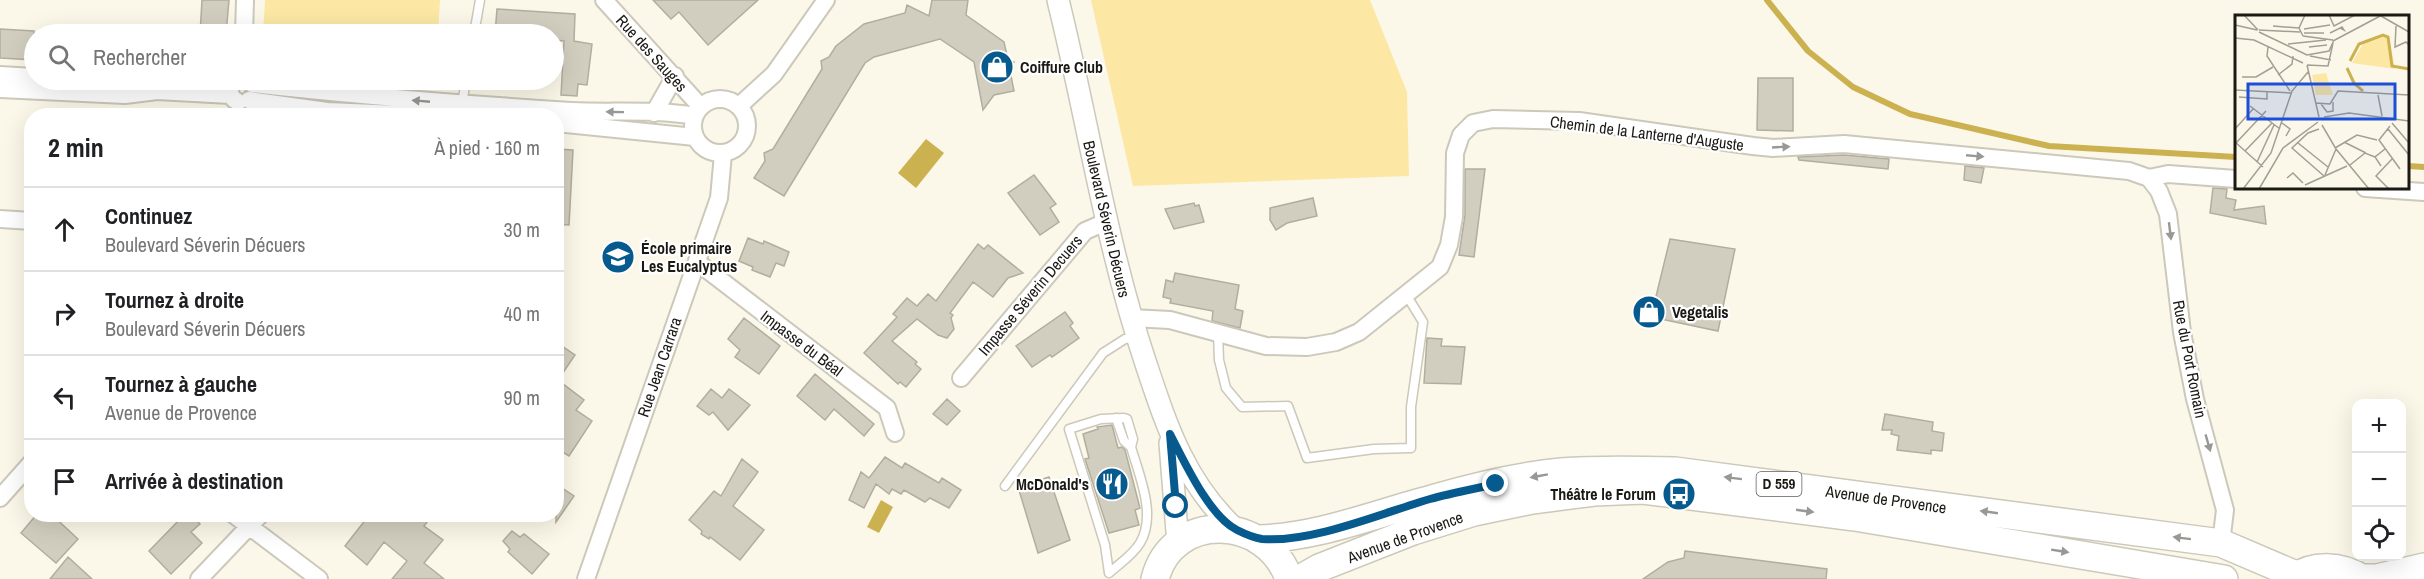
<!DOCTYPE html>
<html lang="fr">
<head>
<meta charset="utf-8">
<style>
  body { margin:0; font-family:"Archivo Narrow",sans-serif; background:#f6f6f6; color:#202124 }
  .controls { position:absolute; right:18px; bottom:18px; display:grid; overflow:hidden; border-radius:12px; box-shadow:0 6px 24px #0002 }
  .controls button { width:54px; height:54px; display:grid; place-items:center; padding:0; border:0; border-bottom:2px solid #e0e0e0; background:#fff; color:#202124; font:30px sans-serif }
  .stop { position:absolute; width:18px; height:18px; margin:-14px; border:4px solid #075a8d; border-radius:50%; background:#fff }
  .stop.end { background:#075a8d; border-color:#fff; box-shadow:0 2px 6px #0008 }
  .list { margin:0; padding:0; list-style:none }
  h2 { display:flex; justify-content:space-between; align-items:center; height:78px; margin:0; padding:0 24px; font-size:26px }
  h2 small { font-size:20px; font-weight:400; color:#757577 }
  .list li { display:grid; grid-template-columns:39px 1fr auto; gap:18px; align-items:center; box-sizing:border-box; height:84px; padding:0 24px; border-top:2px solid #e0e0e0 }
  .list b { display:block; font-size:22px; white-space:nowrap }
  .list p { margin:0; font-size:20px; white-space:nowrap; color:#757577 }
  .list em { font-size:20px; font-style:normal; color:#757577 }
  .icon { flex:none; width:33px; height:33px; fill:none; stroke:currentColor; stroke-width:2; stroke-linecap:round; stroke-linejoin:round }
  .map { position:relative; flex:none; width:2424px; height:579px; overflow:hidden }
  .search { position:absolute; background:#fff; box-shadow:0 6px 24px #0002; left:24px; top:24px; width:540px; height:66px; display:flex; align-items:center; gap:15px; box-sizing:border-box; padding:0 21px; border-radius:33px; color:#757577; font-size:22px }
  .panel { position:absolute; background:#fff; box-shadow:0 6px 24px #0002; left:24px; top:108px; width:540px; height:414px; border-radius:24px }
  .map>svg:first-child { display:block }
</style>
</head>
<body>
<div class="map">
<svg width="2424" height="579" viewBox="0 0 2424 579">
  <rect width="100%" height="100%" fill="#fcf8e9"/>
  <path fill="#fce8a4" d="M265 0H440L438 34H263Z
    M1091 0H1370L1407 92 1409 176 1133 186Z"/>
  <path fill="#ccb151" d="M926 139 944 153 916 188 898 173Z
    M881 500 893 507 879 533 867 527Z"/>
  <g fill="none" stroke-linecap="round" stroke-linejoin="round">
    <path stroke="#ccb151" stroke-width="6" d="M1767 0 1808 51 1853 87 1910 114 2049 146 2236 157
      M2408 166 2424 167"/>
  </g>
  <path fill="#d2cebf" stroke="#b1ad9f" stroke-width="1.5" d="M202 0H229L226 34H200Z
    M653 0H758L708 45 679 12 671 19Z
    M932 0H968L966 15 1004 42 1008 60 1014 62 1010 71 1014 91 994 95 983 110 974 62 940 39 874 57 865 63 784 196 754 178 765 161 764 153 773 149 822 69 821 61 829 57 836 46 864 24 905 13 907 5 929 16Z
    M497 9 575 14 574 41 592 44 587 85 578 84 577 96 561 95 564 41 554 40V34H495Z
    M0 29 34 31V60L0 58Z
    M1758 78H1793V131L1757 130Z
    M556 149 573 150 569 225 556 224Z
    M1844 155 1889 159 1888 169 1799 160 1798 157Z
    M1965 166 1984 168 1981 183 1964 180Z
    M1465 169H1485L1474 257 1459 255 1465 215Z
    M1034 175 1056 204 1050 208 1059 222 1040 235 1008 193Z
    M2213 188 2227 189 2226 198 2236 200 2234 210 2264 206 2266 224 2210 213Z
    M1313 198 1317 216 1287 223 1276 230 1270 220V208Z
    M1194 203 1195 206 1199 205 1204 222 1174 229 1165 209Z
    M748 238 763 244 764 241 789 252 784 266 776 263 770 277 752 270 753 267 739 261Z
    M1670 239 1735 249 1718 331 1651 317Z
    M978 244 984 249 988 245 1023 273 1008 278 993 297 973 282 950 313 953 315 951 318 954 329 947 338 938 335 917 319 892 341 917 362 915 364 921 369 906 387 900 382 898 384 864 353 897 317 893 314 907 298 917 306 928 294 936 301Z
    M1175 273 1239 285 1235 309 1243 311 1240 328 1212 321 1213 311 1170 303 1171 299 1163 297 1166 280 1173 282Z
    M1065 312 1073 323 1070 326 1079 338 1052 357 1050 355 1032 367 1016 346Z
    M744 318 780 346 759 374 735 357 740 350 728 339Z
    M1427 338 1442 339 1441 346 1465 347 1461 384 1424 383Z
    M556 342 575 355 558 380 584 400 576 410 592 421 569 456 556 448Z
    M815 374 874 424 864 436 834 409 825 420 797 396Z
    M711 389 722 398 729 389 750 405 728 430 713 412 709 415 697 406Z
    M947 399 960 411 947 425 933 414Z
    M1885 414 1933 422 1932 431 1944 433 1942 451 1931 450V454L1897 450 1899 436 1891 434 1892 430H1882Z
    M1112 425 1118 448 1122 447 1125 450 1140 508 1135 510 1139 525 1109 533 1085 459 1089 458 1083 434 1098 429 1097 427Z
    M885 457 902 468 905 463 939 483 942 478 961 490 949 508 930 498 925 502 904 490 901 494 892 489 889 494 876 484 864 508 849 500 861 472 869 478Z
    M742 459 758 472 733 506 764 530 740 560 710 537 709 539 701 534 702 531 689 520 714 491 721 496Z
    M1049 477 1070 540 1038 553 1018 487Z
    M556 484 574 496 556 522Z
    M37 514H51L78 539 56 563 21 533Z
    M185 514H190L200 524 191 532 202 543 171 574 149 551Z
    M370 514H433L424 526 443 540 424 563 444 579H392L407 561 384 542 367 565 345 546Z
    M512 531 520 537 524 534 549 554 532 574 508 552 510 549 503 541Z
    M1685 551 1827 569 1826 579H1643L1668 562 1684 558Z
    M68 557 92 579H50Z"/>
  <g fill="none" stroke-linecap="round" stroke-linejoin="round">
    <defs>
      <path id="service" d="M474 34 480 0
        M462 104 466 80
        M1218 333 1219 360 1226 388 1242 407 1288 406 1307 458 1374 449 1411 448V407L1423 322 1407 296
        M1116 418 1124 441 1131 447
        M1124 418 1127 419 1133 439 1131 447C1139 475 1157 515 1140 543 1133 555 1119 564 1109 573L1105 545 1069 429 1101 419Z
        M1005 486 1103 353 1125 339 1137 337"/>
      <path id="minor" d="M604 0 701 107
        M244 34 245 0
        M0 75 34 77
        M90 80 124 81 133 80
        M237 80C227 86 228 97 238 102
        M252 84C358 96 464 104 571 111 612 113 654 109 695 116
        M0 89 125 95 157 91 230 95
        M693 126a27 27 0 1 1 54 0a27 27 0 1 1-54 0Z
        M249 100 327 111 444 116
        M739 106 774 74 826 0
        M654 113 675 76
        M556 123 695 137
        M2149 178 2159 191 2168 214 2182 332 2195 399 2225 510 2221 543
        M2365 188 2424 192
        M0 219 32 221
        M697 262 887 408 895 433
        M1131 318 1170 320 1266 346 1307 347 1336 342 1359 332 1440 267 1449 245 1454 217 1455 153 1461 135 1473 123 1493 119 1579 121 1753 146 1773 148 1844 144 2129 171 2149 178 2168 174 2236 179
        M961 378 1085 231 1106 222
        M0 498 32 462
        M233 514 319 579
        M199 579 261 514
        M586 579 719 198 723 154"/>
      <path id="tertiary" d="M1058 0C1088 121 1106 245 1146 364 1167 427 1185 483 1236 530
        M1170 443 1178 544"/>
      <path id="primary" d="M1259 539C1320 537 1374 514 1432 499 1473 487 1518 476 1561 472 1599 469 1637 470 1675 471L2221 543 2296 575
        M2362 578H2377L2424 567
        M1155 579C1172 511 1267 514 1289 579
        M1300 579 1319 568 1413 531 1474 512 1532 500 1594 492 1643 490 1855 517 2224 579
        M2292 579C2313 563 2341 565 2363 579"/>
    </defs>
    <use href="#service" stroke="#ccc8ba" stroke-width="11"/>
    <use href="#minor" stroke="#ccc8ba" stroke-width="20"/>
    <use href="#tertiary" stroke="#ccc8ba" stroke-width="24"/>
    <use href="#primary" stroke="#ccc8ba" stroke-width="30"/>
    <use href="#service" stroke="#fff" stroke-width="8"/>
    <use href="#minor" stroke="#fff" stroke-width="16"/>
    <use href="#tertiary" stroke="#fff" stroke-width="21"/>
    <use href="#primary" stroke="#fff" stroke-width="27"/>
  </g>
  <defs><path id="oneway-solid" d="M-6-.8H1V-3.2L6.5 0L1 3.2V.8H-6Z" transform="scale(1.5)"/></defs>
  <g fill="#989895">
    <use href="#oneway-solid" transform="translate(421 101) rotate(-175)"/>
    <use href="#oneway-solid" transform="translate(615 112) rotate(-179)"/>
    <use href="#oneway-solid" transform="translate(1781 147) rotate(-3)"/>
    <use href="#oneway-solid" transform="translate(1975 156) rotate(5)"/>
    <use href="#oneway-solid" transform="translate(2170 231) rotate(83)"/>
    <use href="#oneway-solid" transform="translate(2208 443) rotate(74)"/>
    <use href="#oneway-solid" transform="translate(1539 476) rotate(170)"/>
    <use href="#oneway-solid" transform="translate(1733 478) rotate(-173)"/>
    <use href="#oneway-solid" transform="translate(1805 511) rotate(8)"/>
    <use href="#oneway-solid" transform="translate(1989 512) rotate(-172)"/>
    <use href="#oneway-solid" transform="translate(2182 538) rotate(-173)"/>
    <use href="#oneway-solid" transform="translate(2060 551) rotate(9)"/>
  </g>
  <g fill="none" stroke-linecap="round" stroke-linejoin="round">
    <path stroke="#075a8d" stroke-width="8" d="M1176 506 1170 434C1184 461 1209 516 1237 530 1243 533 1255 538 1262 539 1312 543 1382 513 1430 499 1452 493 1474 489 1496 484"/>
  </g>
  <defs>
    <symbol id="shop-disc" viewBox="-11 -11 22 22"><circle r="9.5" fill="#075a8d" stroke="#fff"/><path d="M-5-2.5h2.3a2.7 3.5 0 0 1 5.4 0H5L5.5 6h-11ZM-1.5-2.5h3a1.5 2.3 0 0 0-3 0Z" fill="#fff"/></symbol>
    <symbol id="school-disc" viewBox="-11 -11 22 22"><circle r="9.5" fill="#075a8d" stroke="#fff"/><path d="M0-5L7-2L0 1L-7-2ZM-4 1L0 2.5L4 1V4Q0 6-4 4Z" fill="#fff"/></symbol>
    <symbol id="restaurant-disc" viewBox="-11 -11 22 22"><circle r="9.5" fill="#075a8d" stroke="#fff"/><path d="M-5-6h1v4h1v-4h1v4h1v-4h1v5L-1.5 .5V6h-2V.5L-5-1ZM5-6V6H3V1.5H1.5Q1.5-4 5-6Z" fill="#fff"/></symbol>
    <symbol id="bus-disc" viewBox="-11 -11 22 22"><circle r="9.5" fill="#075a8d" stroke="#fff"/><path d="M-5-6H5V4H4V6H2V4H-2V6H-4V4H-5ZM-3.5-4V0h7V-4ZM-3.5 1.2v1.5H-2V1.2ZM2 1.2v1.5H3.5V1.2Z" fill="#fff"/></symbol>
  </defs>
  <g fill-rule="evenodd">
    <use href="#shop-disc" x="978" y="48" width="38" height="38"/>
    <use href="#school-disc" x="599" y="238" width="38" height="38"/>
    <use href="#shop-disc" x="1630" y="293" width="38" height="38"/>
    <use href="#restaurant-disc" x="1093" y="465" width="38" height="38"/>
    <use href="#bus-disc" x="1660" y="475" width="38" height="38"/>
  </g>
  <g text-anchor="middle" stroke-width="4.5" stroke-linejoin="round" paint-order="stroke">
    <rect fill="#fff" stroke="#5f5e5a" stroke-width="1.5" x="1756.5" y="472" width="45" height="24" rx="4.5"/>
    <g font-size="15" font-weight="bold" fill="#1b1914">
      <text x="1779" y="489">D 559</text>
    </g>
    <g font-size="16" fill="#1b1914" stroke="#fff">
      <text transform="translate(652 53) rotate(48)" y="6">Rue des Sauges</text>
      <text transform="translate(1647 133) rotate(7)" y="6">Chemin de la Lanterne d'Auguste</text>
      <text transform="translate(1107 219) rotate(77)" y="6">Boulevard Séverin Décuers</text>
      <text transform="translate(1030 295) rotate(-50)" y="6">Impasse Séverin Decuers</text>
      <text transform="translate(802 343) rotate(37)" y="6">Impasse du Béal</text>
      <text transform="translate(2190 359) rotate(79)" y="6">Rue du Port Romain</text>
      <text transform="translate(659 367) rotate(-71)" y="6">Rue Jean Carrara</text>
      <text transform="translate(1886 499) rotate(8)" y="6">Avenue de Provence</text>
      <text transform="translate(1405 537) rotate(-20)" y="6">Avenue de Provence</text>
    </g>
    <g font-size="16" font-weight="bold" fill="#1b1914" stroke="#fff" text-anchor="start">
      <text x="1020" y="73">Coiffure Club</text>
      <text x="641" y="254">École primaire<tspan x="641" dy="18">Les Eucalyptus</tspan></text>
      <text x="1672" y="318">Vegetalis</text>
      <text x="1089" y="490" text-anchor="end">McDonald's</text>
      <text x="1656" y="500" text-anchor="end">Théâtre le Forum</text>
    </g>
  </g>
  <g transform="translate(2235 15)">
    <rect width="174" height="174" fill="#fcf8e9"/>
    <path d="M149 20 154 21 160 54 117 48 129 27ZM91 58 98 80H81L77 60Z" fill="#fce8a4"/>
    <path fill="none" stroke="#ccb151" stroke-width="3" d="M115 46 124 29 148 20 153 22 157 51 174 54M112 53 119 68 128 76"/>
    <path fill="none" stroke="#a29f94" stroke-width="1.5" d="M9 0 23 15M94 0 99 11 120 0M146 1 174 17M0 10 22 15M38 11 64 13M161 11 160 32 171 27 174 30M69 14 95 10M24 15 65 17M24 17 72 40 94 36 99 25M69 18H89M95 18 105 13 109 15 107 12 105 13M68 21 98 25M68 21 64 13 70 0M0 23 19 25 68 48M98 26 147 0M53 29 91 25M33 32 32 41 55 76M74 32 92 30M75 41 96 45M72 50 84 102M72 50 93 51 98 28M43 60 57 49 58 41M7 62H21L38 52M0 75 56 78M143 80 147 101M4 82 32 84V76M81 88 95 89 103 76 174 80M86 89 92 97 98 96V87M15 91 45 114M89 102 114 98 174 106M47 108 55 114 51 121M157 108 174 128M87 110 101 134 134 174M155 111 144 125 165 154M0 114 18 94M84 114 73 118 57 133 89 161M153 114 174 140M0 127 28 152M109 127 131 138M1 128 31 96M63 128 93 152M100 133 122 120 142 125M10 136 37 108M22 147 39 110M115 150 130 138 140 142M146 151 140 142 150 134M90 160 101 134M52 163 58 158 68 168M70 170 112 151M8 174 36 138 57 76 73 57M24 174 48 133 83 107M154 174 141 161 157 144"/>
    <path fill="#1d4ed8" fill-opacity="0.15" stroke="#1d4ed8" stroke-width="3" d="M13 69H160V104H13Z"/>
    <rect width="174" height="174" fill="none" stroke="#1b1914" stroke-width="3"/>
  </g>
</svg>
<div class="controls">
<button>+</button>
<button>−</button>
<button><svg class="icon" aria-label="locate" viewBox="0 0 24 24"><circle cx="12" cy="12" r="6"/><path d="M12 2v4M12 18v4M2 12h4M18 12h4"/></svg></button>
</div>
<div class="stop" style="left:1176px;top:506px"></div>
<div class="stop end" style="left:1496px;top:484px"></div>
<div class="search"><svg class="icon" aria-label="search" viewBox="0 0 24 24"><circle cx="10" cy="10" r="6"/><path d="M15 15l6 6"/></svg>Rechercher</div>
<section class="panel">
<h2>2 min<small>À pied · 160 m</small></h2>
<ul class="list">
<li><svg class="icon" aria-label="ahead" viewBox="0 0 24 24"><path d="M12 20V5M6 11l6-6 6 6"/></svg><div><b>Continuez</b><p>Boulevard Séverin Décuers</p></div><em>30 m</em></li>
<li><svg class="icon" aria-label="right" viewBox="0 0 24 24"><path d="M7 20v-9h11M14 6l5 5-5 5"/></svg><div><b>Tournez à droite</b><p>Boulevard Séverin Décuers</p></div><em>40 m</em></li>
<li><svg class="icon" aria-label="left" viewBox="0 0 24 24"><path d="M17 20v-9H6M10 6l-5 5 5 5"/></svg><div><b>Tournez à gauche</b><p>Avenue de Provence</p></div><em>90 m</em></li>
<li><svg class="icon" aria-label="arrive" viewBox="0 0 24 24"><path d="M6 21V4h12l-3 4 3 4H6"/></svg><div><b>Arrivée à destination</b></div></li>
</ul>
</section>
</div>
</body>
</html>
